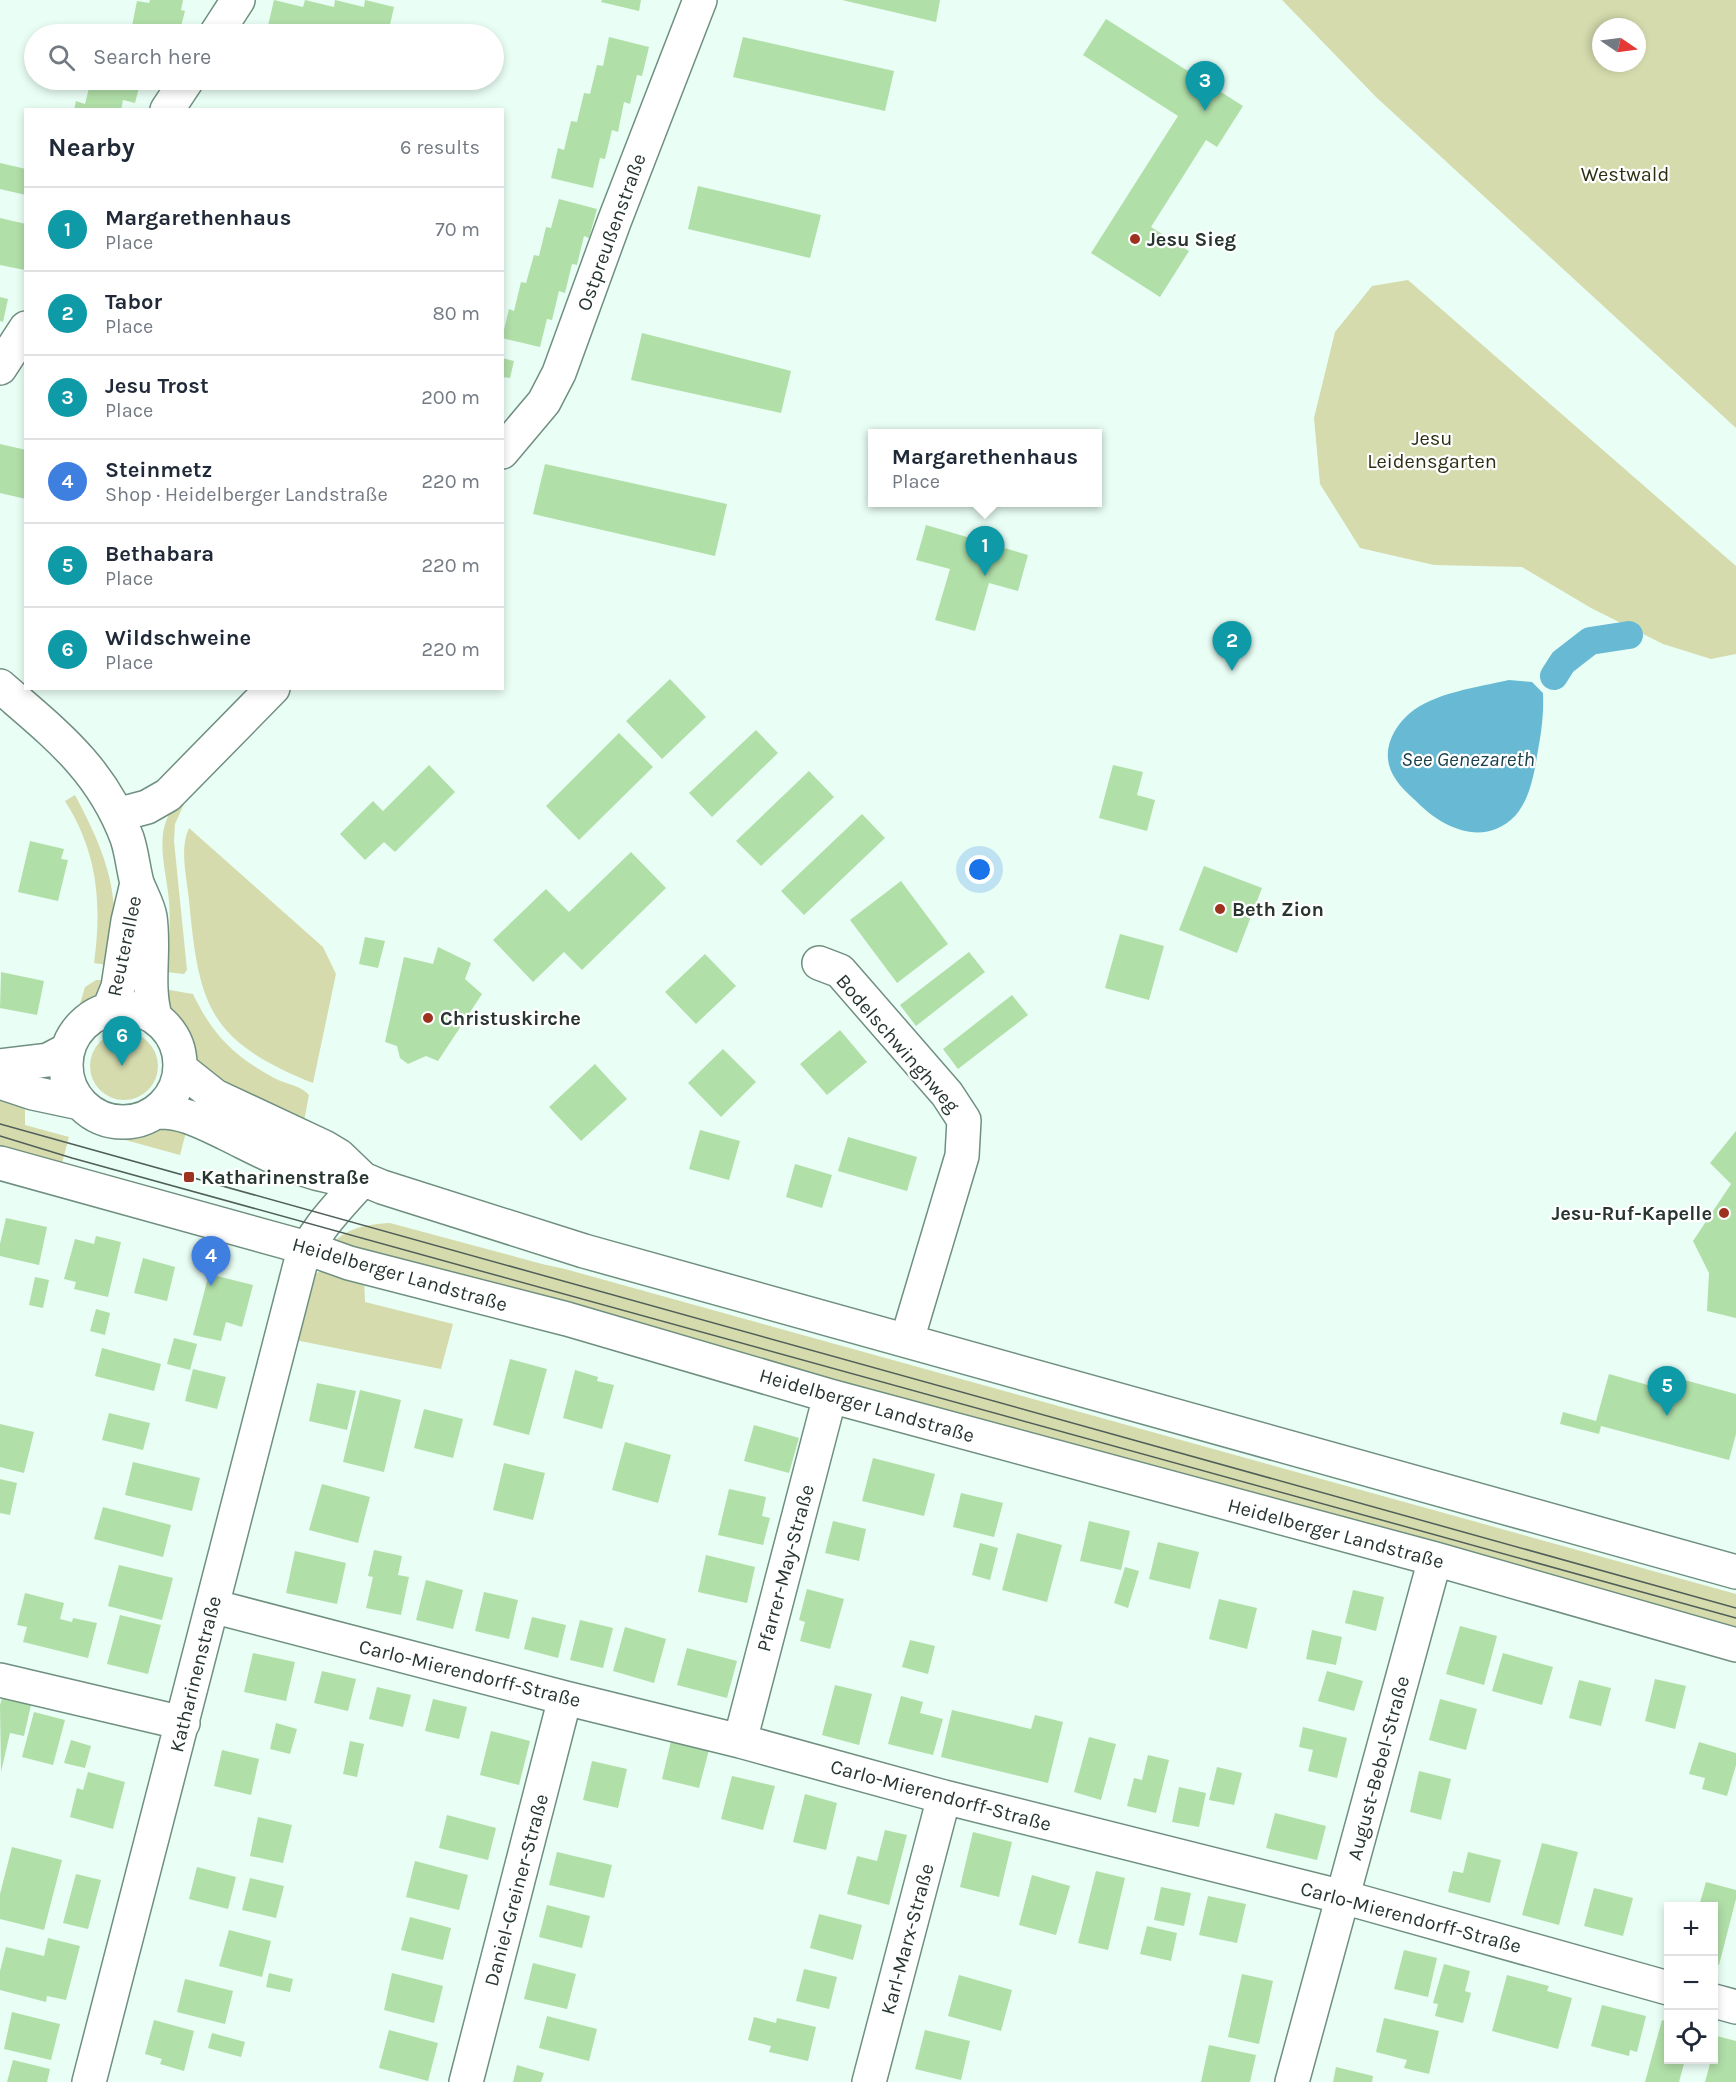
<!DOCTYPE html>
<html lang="en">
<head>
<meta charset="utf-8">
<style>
  body { margin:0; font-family:Karla,sans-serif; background:#f6f6f7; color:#1f2937 }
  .controls { position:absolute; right:18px; bottom:18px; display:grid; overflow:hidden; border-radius:0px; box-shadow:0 3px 9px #0003 }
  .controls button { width:54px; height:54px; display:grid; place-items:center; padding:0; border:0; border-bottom:2px solid #e0e1e3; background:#fff; color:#1f2937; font:30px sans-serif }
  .compass { position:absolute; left:1592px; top:18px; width:54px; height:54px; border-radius:50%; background:#fff; box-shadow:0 3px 9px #0003; rotate:103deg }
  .you { position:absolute; left:980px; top:870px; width:21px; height:21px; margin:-15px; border:4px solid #fff; border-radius:50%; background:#1a73e8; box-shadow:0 0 0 9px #1a73e833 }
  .badge { display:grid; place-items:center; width:39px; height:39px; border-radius:50%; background:#0b8043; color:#fff; font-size:20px; font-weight:700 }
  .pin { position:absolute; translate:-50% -50px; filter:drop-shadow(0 2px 3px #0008) }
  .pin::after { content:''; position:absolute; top:32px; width:21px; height:18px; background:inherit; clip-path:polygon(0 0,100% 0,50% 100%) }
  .popup { position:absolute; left:868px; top:429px; width:234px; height:78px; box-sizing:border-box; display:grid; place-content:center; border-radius:0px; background:#fff; filter:drop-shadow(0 2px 4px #0005); font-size:20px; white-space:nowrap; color:#747a83 }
  .popup b { font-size:22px; color:#1f2937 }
  .popup::after { content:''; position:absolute; left:50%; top:100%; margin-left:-12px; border:12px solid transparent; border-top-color:#fff }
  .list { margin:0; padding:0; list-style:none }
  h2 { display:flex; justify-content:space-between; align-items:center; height:78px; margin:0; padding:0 24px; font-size:26px }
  h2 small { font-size:20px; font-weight:400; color:#747a83 }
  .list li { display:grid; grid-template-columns:39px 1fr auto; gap:18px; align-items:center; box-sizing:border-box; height:84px; padding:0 24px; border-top:2px solid #e0e1e3 }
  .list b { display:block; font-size:22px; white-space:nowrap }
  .list p { margin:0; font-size:20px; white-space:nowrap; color:#747a83 }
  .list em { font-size:20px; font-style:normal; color:#747a83 }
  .icon { flex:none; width:33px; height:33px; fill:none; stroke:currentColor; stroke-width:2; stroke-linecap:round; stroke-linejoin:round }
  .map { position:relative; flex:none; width:1736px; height:2082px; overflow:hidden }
  .search { position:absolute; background:#fff; box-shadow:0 3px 9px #0003; left:24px; top:24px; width:480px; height:66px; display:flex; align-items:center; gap:15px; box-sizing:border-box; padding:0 21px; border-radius:33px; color:#747a83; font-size:22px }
  .panel { position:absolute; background:#fff; box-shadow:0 3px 9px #0003; left:24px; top:108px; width:480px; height:582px; border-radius:0px }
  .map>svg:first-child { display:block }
</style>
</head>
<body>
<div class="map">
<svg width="1736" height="2082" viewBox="0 0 1736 2082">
  <rect width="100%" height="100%" fill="#e9fef5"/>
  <path fill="#d5dbad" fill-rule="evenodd" d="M1282 0H1736V428L1376 97ZM1601 27H1637V63H1601Z
    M1408 280 1736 566V654L1711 659 1663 644 1591 608 1522 567 1434 565 1360 548 1320 484 1314 418 1335 332 1372 286Z
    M75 795C94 831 112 868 114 909 116 928 114 947 114 966L94 963C102 904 98 853 65 801Z
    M180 801 184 804 175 824 174 841 187 970 184 974 166 972C168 949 171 925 169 902 167 870 150 827 180 801Z
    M189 828 323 947 336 974 313 1083C209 1041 199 1007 189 900 187 878 179 849 189 828Z
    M96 980H110L99 998 77 1014 85 987Z
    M164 989 193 994C213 1036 235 1057 276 1079 286 1084 302 1086 309 1095L303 1126 214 1083 197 1061 187 1037 171 1017Z
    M90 1066a34 34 0 1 1 68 0a34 34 0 1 1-68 0Z
    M0 1091 25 1098V1125L69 1137 61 1167 0 1149Z
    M85 1123 95 1130 122 1135 157 1127 186 1132 180 1155 85 1129Z
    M390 1223 542 1264 565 1269 1736 1594V1632L330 1248C342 1228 369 1224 390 1223Z
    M325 1269 364 1277 365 1302 453 1324 441 1369 295 1340 311 1280 317 1273Z"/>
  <path fill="#68bad4" d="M1509 680 1532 682 1543 693C1544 715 1541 735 1537 756 1534 775 1529 801 1515 816 1484 848 1442 828 1416 801 1405 791 1393 780 1389 765 1384 745 1395 726 1410 713 1433 693 1479 687 1509 680Z"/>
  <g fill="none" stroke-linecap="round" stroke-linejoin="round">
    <path stroke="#68bad4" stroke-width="28" d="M1554 676 1563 662 1590 641 1629 635"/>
  </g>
  <path fill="#b1dfa8" d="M150 0H183L181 10 185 11 179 34 162 33 161 34H137L138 27 132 26 137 1 149 3Z
    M274 0 303 7 305 0 334 7 335 0 364 7 365 0 394 7 388 34H266Z
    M602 0H641L639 11 601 2Z
    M842 0H940L936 22Z
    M1106 19 1243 106 1217 147 1206 140 1151 227 1189 251 1160 297 1091 253 1178 116 1083 55Z
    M427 27 456 34 457 29 477 34H425Z
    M609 37 649 47 642 76 637 75 630 104 624 102 618 132 612 130 605 159 600 158 593 188 551 178 558 148 564 150 571 121 577 122 584 93 590 94 597 65 603 66Z
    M743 37 894 71 885 111 733 77Z
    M91 80H141L135 103 123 100 121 110H74L76 101 85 104Z
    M0 163 26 169V195L0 189Z
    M698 186 821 215 810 258 688 229Z
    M559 199 597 209 589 238 584 236 577 265 572 264 565 293 559 291 552 320 547 319 540 347 502 338 509 309 514 311 521 282 526 283 534 255 539 256 546 227 551 228Z
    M0 218 26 224 25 270 0 265Z
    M0 297 8 299 3 322 0 321Z
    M642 333 791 371 781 413 631 380Z
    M502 358 514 361 510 378 502 377Z
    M0 444 26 450V499L0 493Z
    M545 464 727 504 715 556 533 514Z
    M926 525 1028 555 1018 591 989 583 975 631 935 620 950 569 916 560Z
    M670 679 706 717 662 759 626 721Z
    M756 730 778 753 712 817 689 793Z
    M619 733 653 767 579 840 546 806Z
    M429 765 455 792 395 852 384 842 365 860 340 834 373 801 383 811Z
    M1113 765 1143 772 1137 795 1155 800 1147 831 1099 818Z
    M809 771 834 797 761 866 736 841Z
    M862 814 885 838 804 915 781 891Z
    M30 841 64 849 61 859 68 860 58 901 18 892Z
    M631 852 666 888 582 970 564 952 533 982 493 940 546 889 569 912Z
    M1204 866 1262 888 1237 953 1179 930Z
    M901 881 948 944 897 983 850 920Z
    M1120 934 1164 946 1149 1000 1105 988Z
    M365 937 385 941 378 968 359 964Z
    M438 947 471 963 465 979 482 994 438 1061 426 1056 408 1064 400 1058 397 1046 385 1042 404 957 433 964Z
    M969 952 985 972 916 1026 900 1005Z
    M705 954 736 986 696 1024 665 992Z
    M1 972 44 981 37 1015 0 1008Z
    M1012 995 1028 1015 958 1069 943 1049Z
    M840 1030 867 1062 827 1095 800 1064Z
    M723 1049 756 1082 721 1117 688 1083Z
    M595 1064 627 1099 581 1141 549 1107Z
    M700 1130 740 1141 729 1180 689 1169Z
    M1736 1131V1318L1707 1311 1709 1273 1693 1241 1731 1184 1710 1163Z
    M848 1137 917 1157 907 1191 838 1171Z
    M795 1164 832 1175 822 1208 786 1197Z
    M6 1218 47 1227 39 1265 0 1256V1244Z
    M96 1236 121 1242 108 1297 74 1289 76 1282 64 1279 75 1239 94 1244Z
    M143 1258 175 1267 167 1301 134 1293Z
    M209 1274 253 1285 242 1327 226 1322 221 1341 193 1335Z
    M35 1277 49 1280 43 1308 29 1305Z
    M96 1309 110 1313 105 1335 90 1331Z
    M174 1338 197 1344 190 1370 167 1364Z
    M102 1348 161 1364 154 1391 95 1376Z
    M510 1359 547 1369 529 1435 493 1425Z
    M193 1369 226 1377 217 1409 185 1401Z
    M575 1370 598 1377 597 1381 614 1385 602 1429 563 1418Z
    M1609 1374 1662 1389 1666 1375 1736 1394V1434L1729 1460 1601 1426 1599 1434 1560 1424 1563 1412 1596 1421Z
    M317 1383 356 1391 347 1430 309 1421Z
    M360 1390 401 1400 384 1472 343 1462Z
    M424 1409 463 1419 453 1458 414 1448Z
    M109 1413 150 1423 143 1450 102 1440Z
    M0 1424 34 1432 24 1473 0 1467Z
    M754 1425 799 1438 789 1473 744 1461Z
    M625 1442 671 1455 658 1503 612 1490Z
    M873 1458 935 1474 924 1516 862 1501Z
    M133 1462 200 1478 192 1511 125 1495Z
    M504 1463 545 1473 533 1520 493 1510Z
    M0 1479 17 1483 10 1515 0 1513Z
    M322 1484 370 1497 358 1543 309 1530Z
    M729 1489 766 1497 762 1516 770 1518 763 1545 718 1535Z
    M961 1493 1003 1503 994 1537 953 1527Z
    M103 1507 171 1525 163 1557 94 1539Z
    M833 1521 866 1529 859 1561 825 1553Z
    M1089 1521 1130 1531 1121 1570 1080 1561Z
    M1017 1533 1062 1545 1047 1602 1002 1590Z
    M1158 1542 1199 1552 1190 1589 1149 1579Z
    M980 1543 998 1548 990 1580 972 1575Z
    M374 1550 402 1556 398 1575 409 1577 401 1615 366 1608 373 1577 368 1576Z
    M295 1551 346 1563 337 1604 286 1593Z
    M706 1555 755 1567 747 1603 698 1592Z
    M119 1565 173 1578 162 1620 108 1606Z
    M1125 1567 1139 1571 1128 1608 1114 1603Z
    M426 1580 463 1590 453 1629 416 1620Z
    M807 1589 844 1599 830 1649 800 1641 805 1622 799 1620Z
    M1353 1590 1384 1597 1376 1631 1345 1623Z
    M484 1592 518 1600 509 1639 475 1631Z
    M25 1593 64 1603 60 1619 72 1622 73 1618 97 1623 88 1658 23 1642 27 1627 17 1625Z
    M1219 1599 1257 1608 1247 1649 1209 1639Z
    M120 1615 161 1625 148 1674 107 1664Z
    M532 1617 566 1625 558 1658 524 1649Z
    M580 1620 613 1628 603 1668 570 1660Z
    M1460 1626 1497 1636 1484 1685 1446 1674Z
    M625 1627 666 1639 654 1683 613 1671Z
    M1312 1630 1342 1637 1336 1665 1306 1659Z
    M910 1640 935 1646 928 1674 902 1667Z
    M687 1648 737 1661 727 1698 677 1685Z
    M253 1653 295 1662 286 1701 244 1692Z
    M1503 1653 1553 1667 1542 1705 1492 1691Z
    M322 1671 356 1679 348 1711 314 1703Z
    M1327 1671 1363 1681 1354 1711 1318 1701Z
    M1655 1679 1686 1686 1675 1729 1645 1721Z
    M1579 1680 1611 1688 1601 1726 1569 1718Z
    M835 1685 872 1694 859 1745 822 1735Z
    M377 1687 411 1695 403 1727 369 1719Z
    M901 1696 923 1702 920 1713 943 1719 933 1755 888 1744Z
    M2 1698 31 1705 24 1736 10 1733 1 1772 0 1705Z
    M433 1699 467 1707 459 1739 425 1731Z
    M1440 1699 1477 1709 1466 1750 1429 1740Z
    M952 1710 1031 1729 1035 1715 1063 1722 1048 1783 941 1757Z
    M34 1712 65 1720 53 1765 22 1757Z
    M276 1723 297 1729 290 1754 270 1749Z
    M1303 1727 1347 1738 1337 1778 1308 1771 1313 1750 1299 1747Z
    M491 1731 530 1741 519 1785 480 1775Z
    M672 1737 710 1746 699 1788 662 1779Z
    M1089 1737 1116 1744 1101 1800 1074 1792Z
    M71 1740 91 1746 85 1768 64 1763Z
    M350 1741 364 1744 357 1777 343 1774Z
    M1699 1742 1736 1753V1765L1727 1796 1702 1789 1705 1778 1689 1774Z
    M222 1750 259 1759 251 1795 214 1786Z
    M1148 1755 1169 1760 1156 1813 1127 1806 1134 1778 1142 1780Z
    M592 1761 627 1769 618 1808 583 1800Z
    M1217 1767 1242 1773 1234 1805 1209 1800Z
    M1419 1771 1451 1779 1441 1820 1410 1812Z
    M88 1772 125 1782 113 1829 70 1817 77 1788 83 1790Z
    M732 1776 775 1786 763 1830 721 1819Z
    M1179 1787 1206 1793 1199 1827 1172 1822Z
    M805 1794 837 1803 826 1850 793 1842Z
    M1275 1813 1326 1826 1317 1860 1266 1848Z
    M447 1815 496 1828 488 1860 439 1848Z
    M258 1817 292 1825 283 1863 250 1856Z
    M885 1830 907 1835 889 1905 847 1894 857 1856 877 1861Z
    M973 1832 1012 1842 999 1897 960 1887Z
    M1542 1843 1578 1852 1559 1925 1522 1915Z
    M12 1847 62 1860 44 1930 0 1919V1894Z
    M557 1852 612 1865 604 1898 549 1885Z
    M1468 1852 1501 1860 1490 1903 1448 1892 1453 1871 1463 1873Z
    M415 1861 468 1875 459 1910 406 1897Z
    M197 1867 236 1877 228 1909 189 1899Z
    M1096 1871 1125 1878 1108 1950 1078 1943Z
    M76 1874 101 1880 88 1929 63 1923Z
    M1032 1875 1070 1886 1056 1935 1019 1925Z
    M250 1878 284 1886 276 1918 242 1910Z
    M1706 1882 1736 1890V1899L1719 1965 1714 1964V1906H1699Z
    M1161 1887 1191 1893 1184 1926 1154 1920Z
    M1594 1888 1633 1898 1623 1936 1584 1926Z
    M1208 1896 1246 1904 1237 1943 1199 1935Z
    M547 1905 590 1916 582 1948 539 1937Z
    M819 1914 862 1925 853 1960 810 1948Z
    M410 1917 451 1928 443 1960 401 1950Z
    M1147 1926 1177 1933 1171 1961 1140 1954Z
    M229 1930 271 1941 262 1977 219 1966Z
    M48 1938 80 1946 66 2000 47 1996 46 2002 0 1990V1971L6 1947 44 1956Z
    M1404 1950 1437 1958 1428 1997 1394 1989Z
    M533 1963 576 1974 567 2009 524 1999Z
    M1444 1964 1470 1971 1465 1991 1471 1993 1463 2023 1435 2016 1438 2004 1433 2003Z
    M804 1969 837 1977 829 2009 796 2001Z
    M269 1973 293 1979 290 1992 266 1987Z
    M392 1973 443 1986 434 2023 384 2010Z
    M1242 1974 1273 1981 1259 2044 1228 2037Z
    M959 1975 1012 1990 1001 2031 948 2016Z
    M1507 1975 1549 1986 1547 1991 1572 1998 1558 2049 1492 2031Z
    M185 1979 233 1991 225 2024 177 2012Z
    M1602 2005 1646 2016 1637 2052 1630 2050 1629 2056 1591 2046Z
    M12 2012 60 2024 51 2060 4 2049Z
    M547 2016 597 2029 589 2061 539 2048Z
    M754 2017 776 2023 777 2018 816 2027 808 2061 769 2052 771 2046 748 2040Z
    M1384 2018 1439 2031 1429 2074 1404 2068 1407 2060 1376 2052Z
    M154 2020 194 2031 184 2071 160 2064 162 2059 145 2054Z
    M1662 2020 1668 2022V2060H1685L1679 2082H1645Z
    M389 2030 438 2043 428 2081 379 2068Z
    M925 2030 970 2041 961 2080 915 2069Z
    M212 2033 245 2042 241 2057 208 2048Z
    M1717 2036 1736 2041V2082H1705L1711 2060H1714Z
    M1209 2045 1256 2055 1250 2082H1201Z
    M13 2060 50 2069 47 2082H7Z
    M517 2065 544 2073 541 2082H513Z
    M1336 2067 1373 2076 1372 2082H1333Z"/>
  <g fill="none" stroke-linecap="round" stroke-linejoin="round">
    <defs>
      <path id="minor" d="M216 34 238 0
        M167 110 187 80
        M0 368 26 328
        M502 452 544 402 559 373 614 222 700 0
        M0 686C54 733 101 768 127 838 132 853 133 868 137 883 141 894 148 905 150 917 155 950 146 984 155 1016
        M117 815 147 807 168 795 273 688
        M819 963 840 971 947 1094 964 1120 962 1156 907 1340
        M66 1065a57 57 0 1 1 114 0a57 57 0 1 1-114 0Z
        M109 1009 118 987 128 921 137 883
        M0 1066 48 1060 67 1050
        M181 1069 215 1096 324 1147 339 1156 363 1179 382 1187 584 1251 1736 1572
        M0 1082 33 1093 80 1103
        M157 1112C183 1111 204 1123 227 1134 270 1155 313 1181 363 1179
        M0 1163 307 1248 349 1263 567 1319 830 1396 1435 1559 1736 1645
        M212 1606 565 1698 740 1741 944 1797 1343 1897 1668 1988
        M0 1680 183 1723
        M740 1741 830 1396
        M1714 2001 1736 2007
        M89 2082 300 1265C313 1231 338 1207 363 1179
        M466 2082 565 1698
        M869 2082 944 1797
        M1292 2082 1435 1559"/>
    </defs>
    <use href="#minor" stroke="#6f8f81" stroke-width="36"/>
    <use href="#minor" stroke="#fff" stroke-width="33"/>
    <path stroke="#4f5e58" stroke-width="1.5" d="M0 1124 1736 1608
      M0 1136 72 1158 1736 1618"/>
  </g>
  <g fill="#9d331e" stroke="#fff" stroke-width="2">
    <circle cx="1135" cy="239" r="6"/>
    <circle cx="1220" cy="909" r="6"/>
    <circle cx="428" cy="1018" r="6"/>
    <rect x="183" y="1171" width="12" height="12" rx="3"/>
    <circle cx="1724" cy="1213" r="6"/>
  </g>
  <g text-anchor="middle" stroke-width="4.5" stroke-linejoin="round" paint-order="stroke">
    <g font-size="20" fill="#2c2e11" stroke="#fff">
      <text x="1625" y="181">Westwald</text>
      <text x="1432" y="445">Jesu<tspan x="1432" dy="23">Leidensgarten</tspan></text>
    </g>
    <g font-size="20" fill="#283630" stroke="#fff">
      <text transform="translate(611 232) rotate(-70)" y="7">Ostpreußenstraße</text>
      <text transform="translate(124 946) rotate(-78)" y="7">Reuterallee</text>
      <text transform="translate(898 1043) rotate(49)" y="7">Bodelschwinghweg</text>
      <text transform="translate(400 1274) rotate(16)" y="7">Heidelberger Landstraße</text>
      <text transform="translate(867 1405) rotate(16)" y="7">Heidelberger Landstraße</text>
      <text transform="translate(1336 1533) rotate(15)" y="7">Heidelberger Landstraße</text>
      <text transform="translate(785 1568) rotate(-75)" y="7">Pfarrer-May-Straße</text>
      <text transform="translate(470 1673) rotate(14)" y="7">Carlo-Mierendorff-Straße</text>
      <text transform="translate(195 1674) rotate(-76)" y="7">Katharinenstraße</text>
      <text transform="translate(1378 1768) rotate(-75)" y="7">August-Bebel-Straße</text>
      <text transform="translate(941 1795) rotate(15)" y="7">Carlo-Mierendorff-Straße</text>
      <text transform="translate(516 1890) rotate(-75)" y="7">Daniel-Greiner-Straße</text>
      <text transform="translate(1411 1917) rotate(15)" y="7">Carlo-Mierendorff-Straße</text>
      <text transform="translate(907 1939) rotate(-75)" y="7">Karl-Marx-Straße</text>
    </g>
    <g font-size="20" font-weight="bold" fill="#283630" stroke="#fff" text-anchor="start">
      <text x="1147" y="246">Jesu Sieg</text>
      <text x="1232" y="916">Beth Zion</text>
      <text x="440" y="1025">Christuskirche</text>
      <text x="201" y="1184">Katharinenstraße</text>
      <text x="1712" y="1220" text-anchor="end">Jesu-Ruf-Kapelle</text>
    </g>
    <g font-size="21" font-style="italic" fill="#1b414c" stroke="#fff">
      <text x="1468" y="766">See Genezareth</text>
    </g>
  </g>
</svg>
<div class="controls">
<button>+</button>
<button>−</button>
<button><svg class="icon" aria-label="locate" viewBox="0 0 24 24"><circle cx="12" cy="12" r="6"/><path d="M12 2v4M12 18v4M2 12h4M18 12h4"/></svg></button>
</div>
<svg class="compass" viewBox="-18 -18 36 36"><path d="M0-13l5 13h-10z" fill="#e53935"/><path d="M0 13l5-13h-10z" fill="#747a83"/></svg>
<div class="you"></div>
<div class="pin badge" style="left:985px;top:576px;background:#0f9aa8">1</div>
<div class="popup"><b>Margarethenhaus</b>Place</div>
<div class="pin badge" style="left:1232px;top:671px;background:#0f9aa8">2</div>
<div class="pin badge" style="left:1205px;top:111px;background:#0f9aa8">3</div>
<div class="pin badge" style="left:211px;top:1286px;background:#3f7fe0">4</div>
<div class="pin badge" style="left:1667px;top:1416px;background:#0f9aa8">5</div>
<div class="pin badge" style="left:122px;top:1066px;background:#0f9aa8">6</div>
<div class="search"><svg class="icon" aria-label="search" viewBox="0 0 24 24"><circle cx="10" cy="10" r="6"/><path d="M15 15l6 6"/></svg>Search here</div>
<section class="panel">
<h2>Nearby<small>6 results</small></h2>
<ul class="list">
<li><span class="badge" style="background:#0f9aa8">1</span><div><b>Margarethenhaus</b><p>Place</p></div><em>70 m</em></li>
<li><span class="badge" style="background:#0f9aa8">2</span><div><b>Tabor</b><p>Place</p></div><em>80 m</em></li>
<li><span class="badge" style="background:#0f9aa8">3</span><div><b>Jesu Trost</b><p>Place</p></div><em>200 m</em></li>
<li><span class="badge" style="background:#3f7fe0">4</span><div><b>Steinmetz</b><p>Shop · Heidelberger Landstraße</p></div><em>220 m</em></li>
<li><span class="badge" style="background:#0f9aa8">5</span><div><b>Bethabara</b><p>Place</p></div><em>220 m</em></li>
<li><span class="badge" style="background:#0f9aa8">6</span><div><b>Wildschweine</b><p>Place</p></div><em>220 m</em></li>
</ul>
</section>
</div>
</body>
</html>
